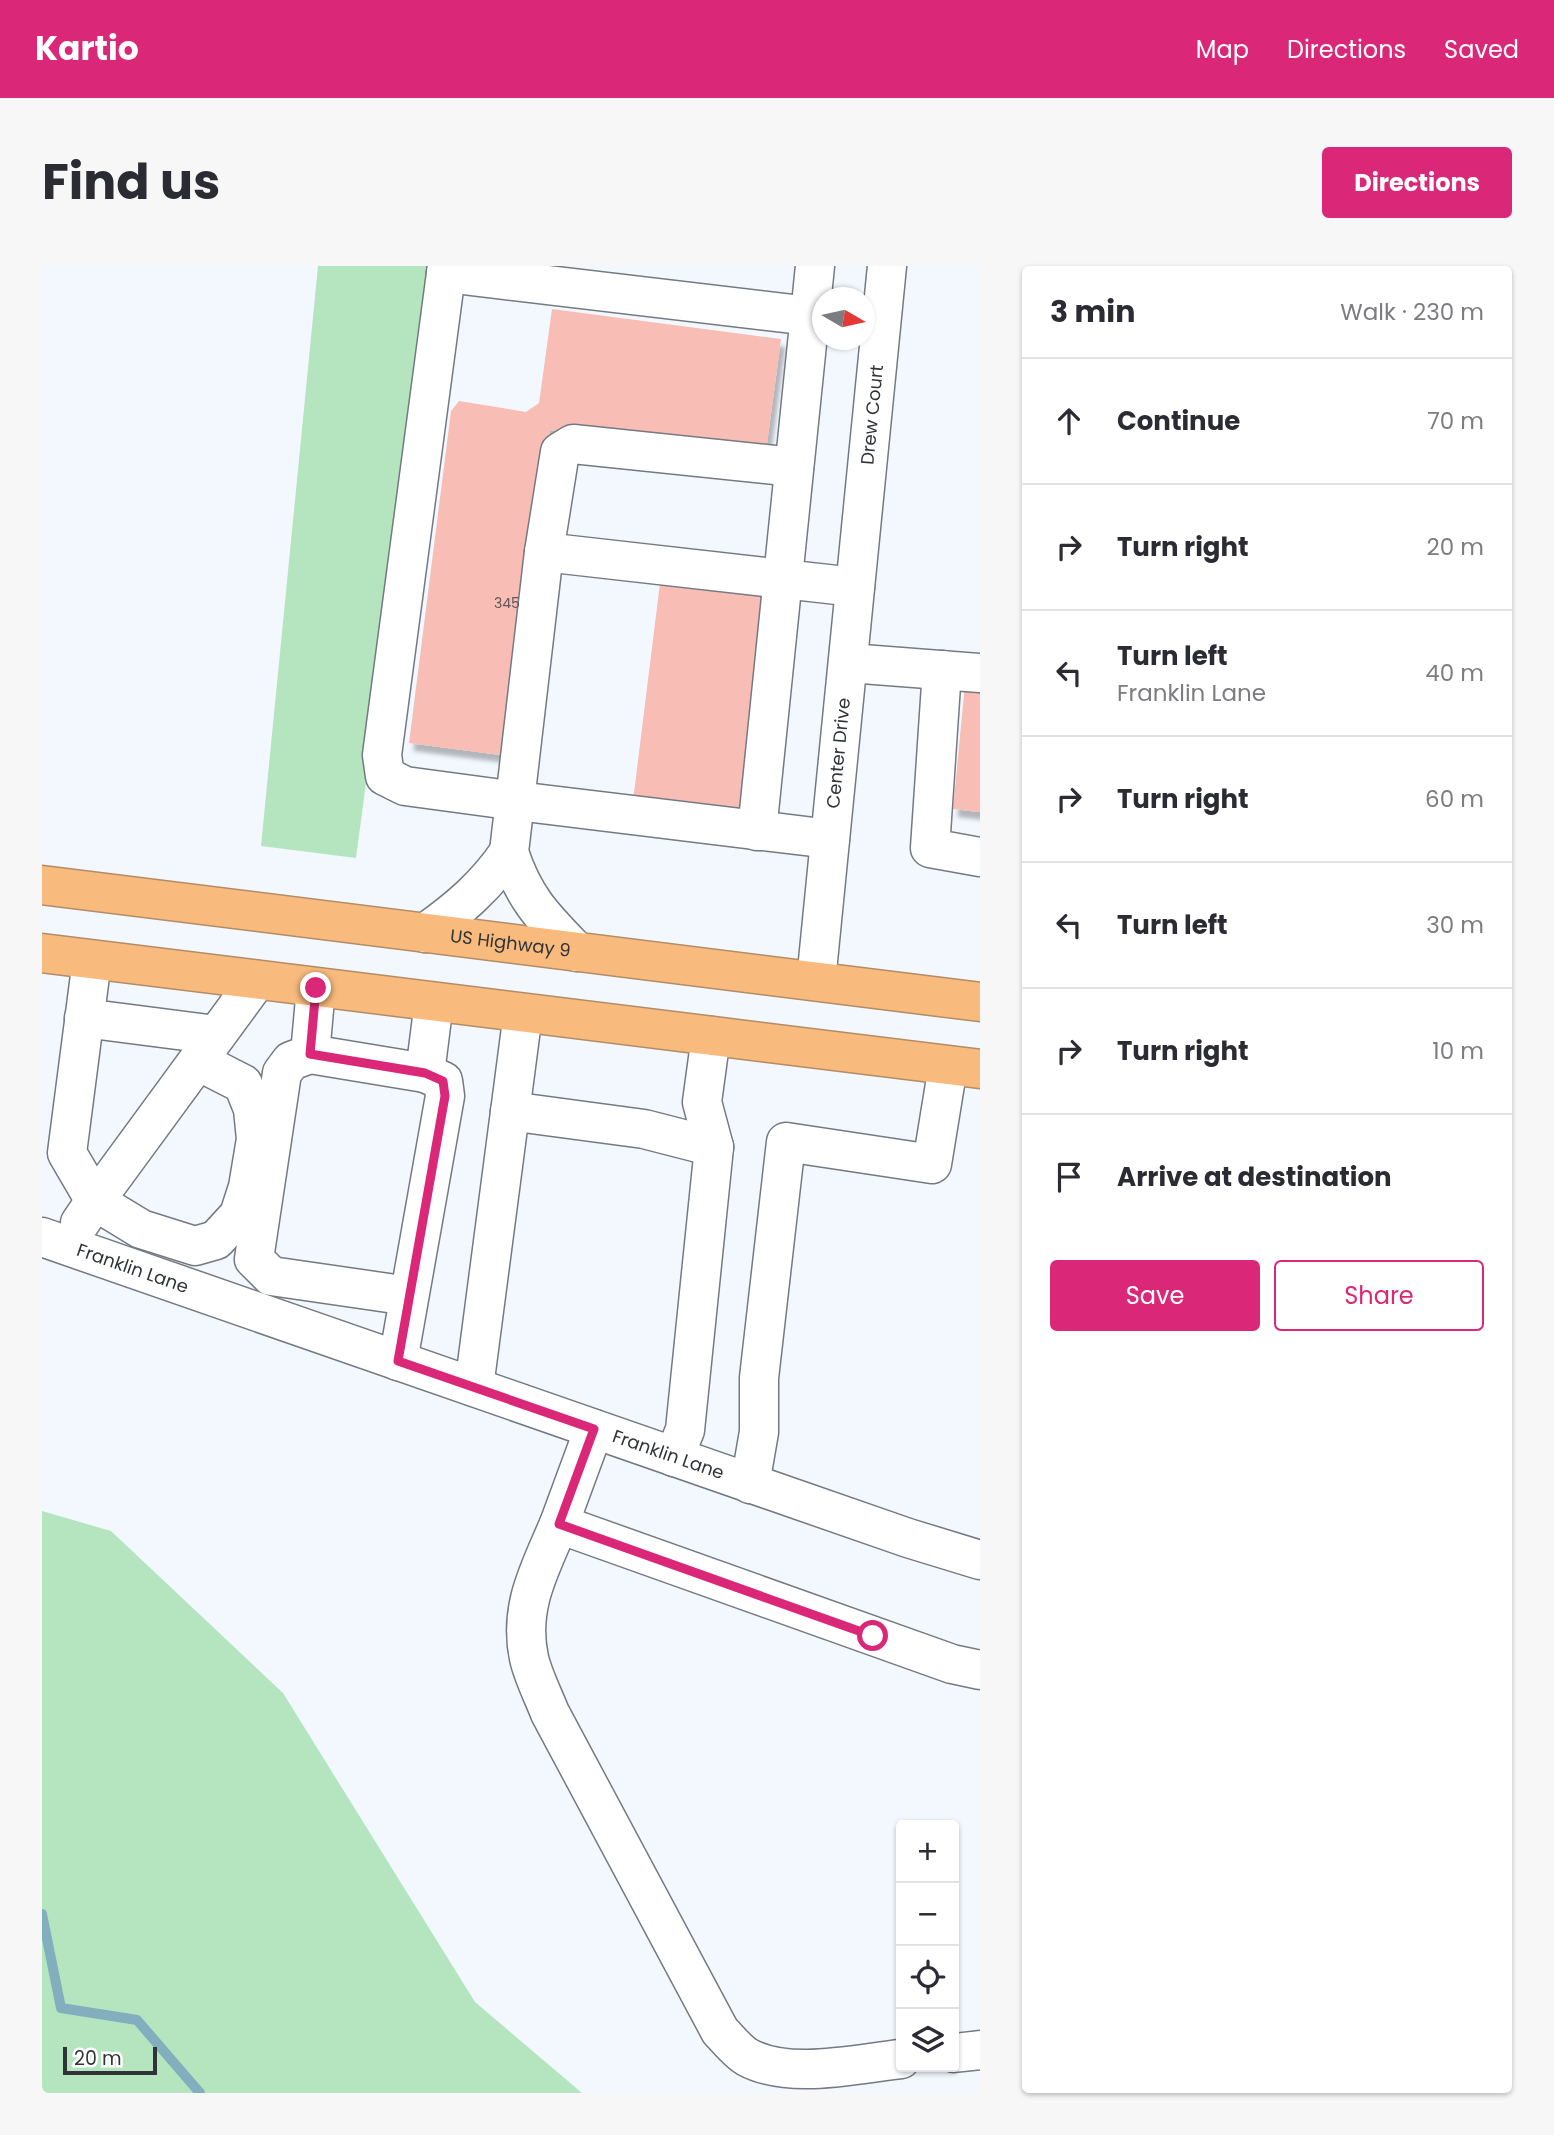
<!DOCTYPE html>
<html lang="en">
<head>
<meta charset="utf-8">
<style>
  body { margin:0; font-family:Poppins,sans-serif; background:#f7f7f7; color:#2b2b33 }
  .controls { position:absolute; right:21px; bottom:21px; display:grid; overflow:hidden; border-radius:7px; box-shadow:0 2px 5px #0004 }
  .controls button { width:63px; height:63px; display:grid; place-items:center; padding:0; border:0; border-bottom:2px solid #e1e1e2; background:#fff; color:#2b2b33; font:35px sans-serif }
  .compass { position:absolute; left:770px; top:21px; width:63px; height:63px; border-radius:50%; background:#fff; box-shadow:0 2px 5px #0004; rotate:99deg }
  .scale { position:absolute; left:21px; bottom:18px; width:94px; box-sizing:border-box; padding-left:7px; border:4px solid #313437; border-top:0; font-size:19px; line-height:24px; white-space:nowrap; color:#313437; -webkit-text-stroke:5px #fff; paint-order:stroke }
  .stop { position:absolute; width:21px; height:21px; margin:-16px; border:5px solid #db2777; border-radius:50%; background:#fff }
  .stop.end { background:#db2777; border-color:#fff; box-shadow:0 2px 7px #0008 }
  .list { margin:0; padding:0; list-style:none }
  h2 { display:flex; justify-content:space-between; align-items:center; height:91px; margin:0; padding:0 28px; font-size:30px }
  h2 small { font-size:23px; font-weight:400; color:#7c7c81 }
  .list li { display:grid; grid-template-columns:46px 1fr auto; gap:21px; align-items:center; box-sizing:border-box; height:126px; padding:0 28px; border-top:2px solid #e1e1e2 }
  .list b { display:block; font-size:26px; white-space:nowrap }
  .list p { margin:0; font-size:23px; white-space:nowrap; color:#7c7c81 }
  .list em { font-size:23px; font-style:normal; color:#7c7c81 }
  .actions { display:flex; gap:14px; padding:21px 28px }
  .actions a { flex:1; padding:16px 0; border:2px solid #db2777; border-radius:7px; text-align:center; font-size:24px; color:#db2777 }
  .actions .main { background:#db2777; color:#fff }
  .icon { flex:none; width:38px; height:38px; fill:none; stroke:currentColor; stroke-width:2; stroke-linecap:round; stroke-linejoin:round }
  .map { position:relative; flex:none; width:938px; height:1827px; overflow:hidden; border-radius:7px }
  header { display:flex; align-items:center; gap:42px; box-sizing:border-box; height:98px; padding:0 35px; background:#db2777; color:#fff }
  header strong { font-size:33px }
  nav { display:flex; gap:38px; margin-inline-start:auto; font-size:24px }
  .intro { display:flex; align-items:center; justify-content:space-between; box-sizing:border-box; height:168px; padding:0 42px }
  h1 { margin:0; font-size:49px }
  .button { padding:18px 32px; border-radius:7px; background:#db2777; color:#fff; font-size:24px; font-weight:700 }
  main { display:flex; gap:42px; padding:0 42px }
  aside { flex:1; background:#fff; border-radius:7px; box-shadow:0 2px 5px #0004 }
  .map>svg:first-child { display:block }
</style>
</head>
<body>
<header>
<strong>Kartio</strong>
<nav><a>Map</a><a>Directions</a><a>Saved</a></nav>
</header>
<div class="intro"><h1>Find us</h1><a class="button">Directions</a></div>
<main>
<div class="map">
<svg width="938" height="1827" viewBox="0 0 938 1827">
  <defs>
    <filter id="shadow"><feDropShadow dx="4.5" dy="8" stdDeviation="2" flood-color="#0004"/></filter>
  </defs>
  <rect width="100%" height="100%" fill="#f3f8ff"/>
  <path fill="#b5e5bf" d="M276 0H393L314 592 219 580Z
    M0 1245 69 1265 241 1427 433 1736 540 1827H0Z"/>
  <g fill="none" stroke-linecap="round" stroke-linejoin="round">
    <path stroke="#82aebd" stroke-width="10" d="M0 1648 19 1742 95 1754 158 1827"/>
  </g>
  <path fill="#f8beb5" filter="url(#shadow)" d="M510 43 739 73 723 192 508 164 467 490 367 477 409 145 417 135 484 146 497 137Z
    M618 317 722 331 696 548 591 535Z
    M923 418 938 420V546L911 543Z"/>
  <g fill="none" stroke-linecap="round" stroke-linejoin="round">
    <defs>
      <g id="minor">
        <path d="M405 0 340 489 343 510 363 520 475 535 788 573"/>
        <path d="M404 7 768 50"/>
        <path d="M502 286 813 321"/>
        <path d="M807 397 938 407"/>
        <path d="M900 404 888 582 938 591"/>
        <path d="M715 565 773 0"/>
        <path d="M383 667C417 643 444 620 467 586"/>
        <path d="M535 686C502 652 482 633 467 586L502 286 518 186 531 178 752 201"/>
        <path d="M50 694 25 887 53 935 215 714"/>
        <path id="s1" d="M774 715 845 0"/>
        <path d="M42 752 174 769"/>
        <path d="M268 788 274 722"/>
        <path d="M468 845 602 863 672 881"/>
        <path d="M38 957 53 935 99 963 153 980 174 974 197 949 206 921 214 873 211 843 201 818 156 795"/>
        <path id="s2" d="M0 971 866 1272 938 1294"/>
        <path d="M367 1030 229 1010 212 993 240 807 249 795 268 788 383 807 392 736"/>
        <path d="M356 1095 403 830 401 815 383 807"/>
        <path d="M432 1121 481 747"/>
        <path d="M552 1163 517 1258 910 1398 938 1404"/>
        <path d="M632 1191 643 1164 672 881 660 836 669 770"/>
        <path d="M708 1218 717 1166V1112L744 876 890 898 906 800"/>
        <path d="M517 1258C498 1303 476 1341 487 1392 491 1410 501 1429 508 1447L678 1765C686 1773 695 1785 705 1791 747 1814 813 1798 859 1793"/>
        <path d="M912 1787 938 1784"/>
      </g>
      <g id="highway">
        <path id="s3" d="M0 619 938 736"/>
        <path d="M0 687 938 803"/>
      </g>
    </defs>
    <use href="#minor" stroke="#747a81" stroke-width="41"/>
    <use href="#highway" stroke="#b28c64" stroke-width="41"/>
    <use href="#minor" stroke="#fff" stroke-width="38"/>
    <use href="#highway" stroke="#f8bb7d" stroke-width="38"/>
  </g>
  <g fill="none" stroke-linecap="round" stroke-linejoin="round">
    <path stroke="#db2777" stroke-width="9" d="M274 722 268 788 383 807 401 815 403 830 356 1095 552 1163 517 1258 831 1370"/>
  </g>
  <g text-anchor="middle" stroke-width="5" stroke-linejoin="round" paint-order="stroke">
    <g font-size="14" fill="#635656">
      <text x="465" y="342">345</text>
    </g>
    <g font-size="18" fill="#313437" stroke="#fff">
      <text dy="6" stroke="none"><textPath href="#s1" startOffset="569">Drew Court</textPath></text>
      <text dy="6" stroke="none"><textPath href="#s1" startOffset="229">Center Drive</textPath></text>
      <text dy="6" stroke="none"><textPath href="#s3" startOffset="472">US Highway 9</textPath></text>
      <text dy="6" stroke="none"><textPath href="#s2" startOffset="96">Franklin Lane</textPath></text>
      <text dy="6" stroke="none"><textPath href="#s2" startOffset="663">Franklin Lane</textPath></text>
    </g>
  </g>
</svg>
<div class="controls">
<button>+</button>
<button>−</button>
<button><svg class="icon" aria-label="locate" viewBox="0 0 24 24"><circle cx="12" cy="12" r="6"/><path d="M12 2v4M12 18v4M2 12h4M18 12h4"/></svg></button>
<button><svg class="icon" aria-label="layers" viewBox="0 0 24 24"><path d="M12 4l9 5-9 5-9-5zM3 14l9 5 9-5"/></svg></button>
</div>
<svg class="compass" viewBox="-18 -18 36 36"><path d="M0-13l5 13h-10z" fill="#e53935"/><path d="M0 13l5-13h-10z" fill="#7c7c81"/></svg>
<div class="scale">20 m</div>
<div class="stop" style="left:831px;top:1370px"></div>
<div class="stop end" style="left:274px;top:722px"></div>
</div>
<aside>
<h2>3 min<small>Walk · 230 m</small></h2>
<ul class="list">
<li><svg class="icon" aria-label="ahead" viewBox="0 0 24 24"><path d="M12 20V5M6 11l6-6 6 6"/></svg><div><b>Continue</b></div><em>70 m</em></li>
<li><svg class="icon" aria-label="right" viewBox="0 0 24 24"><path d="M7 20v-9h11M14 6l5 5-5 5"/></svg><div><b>Turn right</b></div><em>20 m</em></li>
<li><svg class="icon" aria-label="left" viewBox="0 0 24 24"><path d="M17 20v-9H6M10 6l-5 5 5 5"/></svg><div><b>Turn left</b><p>Franklin Lane</p></div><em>40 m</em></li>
<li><svg class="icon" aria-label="right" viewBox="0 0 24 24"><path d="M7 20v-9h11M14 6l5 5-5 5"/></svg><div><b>Turn right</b></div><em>60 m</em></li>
<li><svg class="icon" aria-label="left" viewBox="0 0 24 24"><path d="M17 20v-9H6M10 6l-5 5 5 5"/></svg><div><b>Turn left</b></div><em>30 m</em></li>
<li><svg class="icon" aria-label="right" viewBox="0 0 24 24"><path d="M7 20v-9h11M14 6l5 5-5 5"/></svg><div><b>Turn right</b></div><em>10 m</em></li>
<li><svg class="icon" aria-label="arrive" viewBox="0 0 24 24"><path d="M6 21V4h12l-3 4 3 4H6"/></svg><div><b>Arrive at destination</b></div></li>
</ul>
<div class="actions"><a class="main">Save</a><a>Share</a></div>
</aside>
</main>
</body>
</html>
